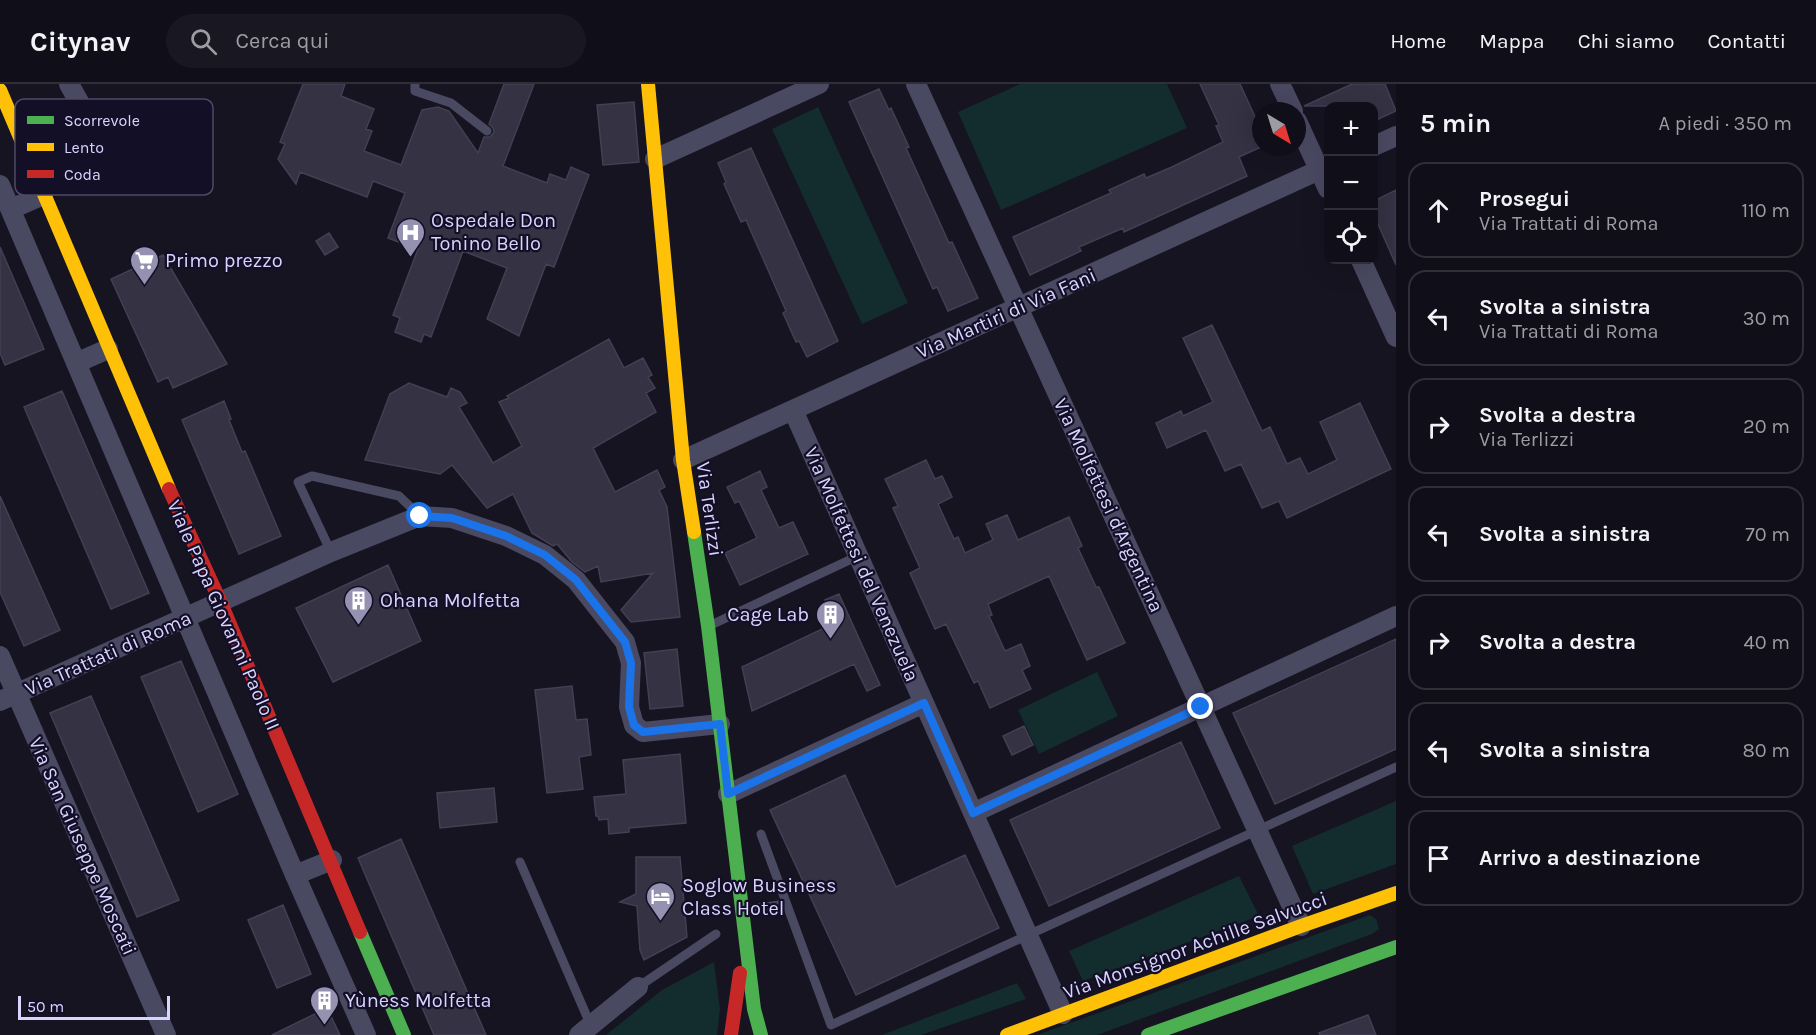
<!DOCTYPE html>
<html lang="it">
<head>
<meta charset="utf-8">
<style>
  body { margin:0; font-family:Karla,sans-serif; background:#191822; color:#f1f3f6 }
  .controls { position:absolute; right:18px; top:18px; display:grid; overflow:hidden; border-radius:12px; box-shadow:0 6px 24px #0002 }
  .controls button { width:54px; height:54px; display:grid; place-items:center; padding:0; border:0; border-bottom:2px solid #302f38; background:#100f19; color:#f1f3f6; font:30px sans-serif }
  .compass { position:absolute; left:1252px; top:18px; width:54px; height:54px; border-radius:50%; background:#100f19; box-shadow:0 6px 24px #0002; rotate:142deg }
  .scale { position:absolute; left:18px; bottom:15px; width:152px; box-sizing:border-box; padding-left:6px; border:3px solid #d9d4ff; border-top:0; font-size:16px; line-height:21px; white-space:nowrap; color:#d9d4ff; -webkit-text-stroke:4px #130f26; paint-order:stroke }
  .stop { position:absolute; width:18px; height:18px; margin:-14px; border:4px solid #1a73e8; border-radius:50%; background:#fff }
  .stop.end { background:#1a73e8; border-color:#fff; box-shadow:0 2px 6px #0008 }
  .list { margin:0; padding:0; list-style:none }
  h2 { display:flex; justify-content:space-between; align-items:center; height:78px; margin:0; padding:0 24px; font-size:26px }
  h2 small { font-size:20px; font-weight:400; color:#9c9ca2 }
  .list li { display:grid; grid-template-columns:39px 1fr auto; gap:18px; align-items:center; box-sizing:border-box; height:96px; margin:0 12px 12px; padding:0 12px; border:2px solid #302f38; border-radius:18px }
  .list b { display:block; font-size:22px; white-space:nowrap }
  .list p { margin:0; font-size:20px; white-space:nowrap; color:#9c9ca2 }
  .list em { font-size:20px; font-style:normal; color:#9c9ca2 }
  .icon { flex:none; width:33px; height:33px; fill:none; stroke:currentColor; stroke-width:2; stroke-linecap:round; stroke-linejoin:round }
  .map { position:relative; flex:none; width:1396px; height:951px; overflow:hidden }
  header { display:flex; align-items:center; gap:36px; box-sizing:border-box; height:84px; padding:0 30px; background:#100f19; border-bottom:2px solid #302f38 }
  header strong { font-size:28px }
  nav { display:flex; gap:33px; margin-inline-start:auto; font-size:21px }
  .search { width:420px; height:54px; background:#191822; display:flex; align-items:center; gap:15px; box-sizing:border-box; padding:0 21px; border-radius:33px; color:#9c9ca2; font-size:22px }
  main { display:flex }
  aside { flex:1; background:#100f19 }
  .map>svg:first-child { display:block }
</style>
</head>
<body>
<header>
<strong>Citynav</strong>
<div class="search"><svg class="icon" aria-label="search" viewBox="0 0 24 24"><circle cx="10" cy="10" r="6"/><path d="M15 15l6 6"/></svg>Cerca qui</div>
<nav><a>Home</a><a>Mappa</a><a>Chi siamo</a><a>Contatti</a></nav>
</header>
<main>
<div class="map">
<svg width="1396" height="951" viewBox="0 0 1396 951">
  <rect width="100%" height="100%" fill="#161421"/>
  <path fill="#132c2d" d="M1020 0H1167L1187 44 1001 126 958 28Z
    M818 23 908 219 862 240 772 45Z
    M1097 588 1118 632 1039 670 1018 626Z
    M1396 717V780L1313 810 1292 762Z
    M1239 792 1259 832 1083 897 1069 867Z
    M1370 831 1376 835 1379 845 1372 850 1097 951H1037Z
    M714 878 720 925 717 951H606L662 906Z
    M1017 899 1026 915 921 951H882Z"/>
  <path fill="#343243" stroke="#433f54" stroke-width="1.5" d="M303 0H345L341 12 374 25 366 45 372 47 364 67 401 81 422 26 438 23 449 27 478 69 484 53H490L494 48 493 44 489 40 504 0H534L503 82 547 99 550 90 566 96 571 83 589 91 554 183 546 180 519 252 487 235 507 184 463 167 431 253 424 250 421 258 395 248 400 234 393 231 418 165 388 154 405 109 373 97 367 113 300 88 296 100 278 75 285 60 280 58Z
    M1200 0H1240L1261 46V63L1239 73 1247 92 1124 148 1123 144 1079 163 1081 167 1030 191 1013 153 1111 109 1109 106 1144 90 1146 94 1172 83 1223 58 1216 42 1219 41Z
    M1352 0H1385L1396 27 1374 37V22H1304Z
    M879 5 889 26 891 24 909 63 906 64 949 159 952 158 978 214 948 227 937 203 933 205 849 18Z
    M634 18 639 78 603 81 597 21Z
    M751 64 838 257 807 273 799 257 796 258 783 229 786 227 746 136 741 138 724 100 726 98 718 79Z
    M1396 106V181L1374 131V117Z
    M329 149 338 163 325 171 316 157Z
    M0 163 44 265 5 281 0 269Z
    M163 171 227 280 173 304 168 293 158 298 111 195Z
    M1212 241 1262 347 1270 343 1287 380 1300 374 1308 390 1337 376 1320 338 1360 319 1391 385 1287 434 1279 417 1262 424 1241 380 1225 387 1206 346 1167 364 1156 339 1181 327 1183 332 1213 318 1183 254Z
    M609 255 624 284 643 274 652 291 648 293 655 304 646 309 656 328 593 364 615 408 657 386 665 403 659 406 667 423 680 533 631 538 621 526 653 489 601 498 598 482 585 488 572 478 557 460 553 462 532 449 513 410 487 424 452 381 440 390 365 376 390 310 409 299 447 313 451 304 460 308 467 319 459 323 493 379 522 362 499 318 509 314 507 312Z
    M62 307 149 509 111 525 24 323Z
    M224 317 231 335 229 336 242 368 245 367 281 452 239 470 182 336Z
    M926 376 935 395 942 392 952 413 938 420 954 455 958 453 965 469 993 456 986 440 1007 431 1018 456 1069 433 1082 462 1078 464 1096 503H1099L1125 559 1087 576 1049 492 988 520 992 531 989 532 1005 567 1021 560 1030 582 1022 586 1031 605 990 624 978 597 974 599 946 540 935 545 910 489 920 484 893 424 898 422 885 395Z
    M760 387 767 403 761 406 779 444 793 438 808 470 740 501 725 469 757 454 739 417 735 419 727 403Z
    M0 412 60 546 24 562 0 508Z
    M388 481 421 557 333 598 296 524Z
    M839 510 880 601 867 607 854 580 752 627 742 583 835 539 825 516Z
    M1396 555V665L1275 720 1233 629Z
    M677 565 683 622 650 625 644 569Z
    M181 577 238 710 198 728 141 593Z
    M572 602 576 636 587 635 591 671 579 673 583 705 547 709 535 606Z
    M91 612 179 816 137 833 50 629Z
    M1024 642 1033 661 1012 671 1003 652Z
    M1181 658 1220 744 1049 822 1010 736Z
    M680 670 686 739 629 744V748L609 750 608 735 599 736 598 732H596L594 713 626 710 623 676Z
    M845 691 896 803 965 771 999 844 856 911 770 726Z
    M494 704 497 738 440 744 437 709Z
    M401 755 486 951H434L358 774Z
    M636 773H680L687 853 644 876 640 866 637 822 620 818 636 810Z
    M283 821 311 890 277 904 248 836Z
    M327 924 340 951H272Z
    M1368 931 1376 951H1320L1319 949Z"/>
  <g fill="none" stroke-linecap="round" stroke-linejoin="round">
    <path stroke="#4a4962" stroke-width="9" d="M415 0V7L451 19 487 47
      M331 468 298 398 312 392 399 412 419 431
      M711 541 858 472
      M761 750 831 941 1396 683
      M520 778 591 942
      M744 826 786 820
      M638 903 716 850"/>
    <path stroke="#4a4962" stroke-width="20" d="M916 0 1301 842
      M1280 0 1293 27
      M1297 37 1328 105
      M1374 62 1396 52
      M655 75 819 0
      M35 89 102 59 69 0
      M0 101 295 791 366 951
      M11 125 43 111
      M1361 176 1396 253
      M76 279 108 265
      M793 326 1063 930
      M683 376 1328 82
      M0 572 166 951
      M0 617 331 468 420 432 452 434 506 452 545 471 576 496 625 558 631 579 629 623 634 641 643 648 720 640
      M728 710 924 619
      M973 729 1396 532
      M295 791 332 776
      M579 951 638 903"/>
    <path stroke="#4caf50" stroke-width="14" d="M694 448 708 542 754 925 761 951
      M360 848 404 951
      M1148 951 1396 863"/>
    <path stroke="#ffc107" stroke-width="14" d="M648 0 683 376 694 448
      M0 6 169 405
      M1007 951 1301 842 1396 809"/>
    <path stroke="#c62828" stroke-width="14" d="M169 405 221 519 360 848
      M731 951 740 889"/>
  </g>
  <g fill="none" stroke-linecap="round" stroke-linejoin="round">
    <path stroke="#1a73e8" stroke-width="8" d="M420 432 452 434 506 452 545 471 576 496 625 558 631 579 629 623 634 641 643 648 720 640 728 710 924 619 973 729 1201 623"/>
  </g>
  <defs>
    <symbol id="hospital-pin" viewBox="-11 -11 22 30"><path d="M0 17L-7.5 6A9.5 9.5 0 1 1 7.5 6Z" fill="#9591b1" stroke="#130f26"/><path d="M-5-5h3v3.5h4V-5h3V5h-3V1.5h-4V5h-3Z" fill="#fff"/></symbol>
    <symbol id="supermarket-pin" viewBox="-11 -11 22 30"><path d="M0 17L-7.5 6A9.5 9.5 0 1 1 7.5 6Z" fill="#9591b1" stroke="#130f26"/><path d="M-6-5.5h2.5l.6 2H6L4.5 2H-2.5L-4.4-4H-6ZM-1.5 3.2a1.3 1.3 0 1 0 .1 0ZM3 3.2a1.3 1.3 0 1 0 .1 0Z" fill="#fff"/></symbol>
    <symbol id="building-pin" viewBox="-11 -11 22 30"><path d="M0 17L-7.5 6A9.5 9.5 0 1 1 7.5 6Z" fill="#9591b1" stroke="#130f26"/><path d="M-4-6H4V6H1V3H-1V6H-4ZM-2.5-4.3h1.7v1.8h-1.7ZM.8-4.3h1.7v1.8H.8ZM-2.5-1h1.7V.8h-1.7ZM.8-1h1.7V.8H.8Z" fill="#fff"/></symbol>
    <symbol id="hotel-pin" viewBox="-11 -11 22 30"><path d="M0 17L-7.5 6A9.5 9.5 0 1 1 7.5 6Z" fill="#9591b1" stroke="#130f26"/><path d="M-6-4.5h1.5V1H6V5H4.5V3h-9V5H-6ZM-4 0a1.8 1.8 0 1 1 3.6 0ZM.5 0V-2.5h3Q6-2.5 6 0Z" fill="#fff"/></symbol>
  </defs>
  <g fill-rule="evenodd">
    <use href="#hospital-pin" x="394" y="132" width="33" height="45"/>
    <use href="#supermarket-pin" x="128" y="160" width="33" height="45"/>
    <use href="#building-pin" x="342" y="500" width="33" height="45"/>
    <use href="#building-pin" x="814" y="514" width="33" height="45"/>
    <use href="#hotel-pin" x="644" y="796" width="33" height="45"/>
    <use href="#building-pin" x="308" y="900" width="33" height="45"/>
  </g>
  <g text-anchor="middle" stroke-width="4.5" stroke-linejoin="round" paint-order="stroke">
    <g font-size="20" fill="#d9d4ff" stroke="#130f26" text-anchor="start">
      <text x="431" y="143">Ospedale Don<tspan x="431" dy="23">Tonino Bello</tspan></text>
      <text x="165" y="183">Primo prezzo</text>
      <text x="380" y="523">Ohana Molfetta</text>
      <text x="809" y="537" text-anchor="end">Cage Lab</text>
      <text x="682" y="808">Soglow Business<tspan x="682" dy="23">Class Hotel</tspan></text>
      <text x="345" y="923">Yùness Molfetta</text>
    </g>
    <g font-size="20" fill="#d9d4ff" stroke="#130f26">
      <text transform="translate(1006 229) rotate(-24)" y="7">Via Martiri di Via Fani</text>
      <text transform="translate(1109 421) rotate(65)" y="7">Via Molfettesi d'Argentina</text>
      <text transform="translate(710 425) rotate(82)" y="7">Via Terlizzi</text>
      <text transform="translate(862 480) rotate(66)" y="7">Via Molfettesi del Venezuela</text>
      <text transform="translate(224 531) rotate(66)" y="7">Viale Papa Giovanni Paolo II</text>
      <text transform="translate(108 569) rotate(-24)" y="7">Via Trattati di Roma</text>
      <text transform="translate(83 762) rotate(66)" y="7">Via San Giuseppe Moscati</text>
      <text transform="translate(1195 861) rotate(-20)" y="7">Via Monsignor Achille Salvucci</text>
    </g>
  </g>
  <rect x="15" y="15" width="198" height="96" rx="9" fill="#130f26" stroke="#4e4a67" stroke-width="1.5"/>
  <rect x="27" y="32" width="27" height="8" fill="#4caf50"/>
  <rect x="27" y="59" width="27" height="8" fill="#ffc107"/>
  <rect x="27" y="86" width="27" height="8" fill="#c62828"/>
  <g font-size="16" fill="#d9d4ff">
    <text x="64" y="42">Scorrevole</text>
    <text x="64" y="69">Lento</text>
    <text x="64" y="96">Coda</text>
  </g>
</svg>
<div class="controls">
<button>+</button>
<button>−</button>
<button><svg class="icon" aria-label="locate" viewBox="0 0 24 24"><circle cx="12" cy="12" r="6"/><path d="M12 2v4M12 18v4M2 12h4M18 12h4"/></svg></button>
</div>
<svg class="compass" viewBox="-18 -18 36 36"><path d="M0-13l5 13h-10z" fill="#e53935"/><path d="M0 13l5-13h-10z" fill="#9c9ca2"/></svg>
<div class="scale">50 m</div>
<div class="stop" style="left:420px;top:432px"></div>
<div class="stop end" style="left:1201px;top:623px"></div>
</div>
<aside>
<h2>5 min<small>A piedi · 350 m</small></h2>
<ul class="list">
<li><svg class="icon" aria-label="ahead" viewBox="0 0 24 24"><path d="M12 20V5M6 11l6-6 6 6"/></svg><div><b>Prosegui</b><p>Via Trattati di Roma</p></div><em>110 m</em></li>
<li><svg class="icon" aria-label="left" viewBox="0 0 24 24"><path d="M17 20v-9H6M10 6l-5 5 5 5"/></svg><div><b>Svolta a sinistra</b><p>Via Trattati di Roma</p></div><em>30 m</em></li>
<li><svg class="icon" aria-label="right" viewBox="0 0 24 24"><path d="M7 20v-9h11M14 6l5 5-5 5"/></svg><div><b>Svolta a destra</b><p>Via Terlizzi</p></div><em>20 m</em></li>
<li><svg class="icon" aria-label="left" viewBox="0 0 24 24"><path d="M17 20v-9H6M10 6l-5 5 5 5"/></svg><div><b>Svolta a sinistra</b></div><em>70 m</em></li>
<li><svg class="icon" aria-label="right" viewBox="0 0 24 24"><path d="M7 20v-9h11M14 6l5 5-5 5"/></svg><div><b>Svolta a destra</b></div><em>40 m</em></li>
<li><svg class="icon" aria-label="left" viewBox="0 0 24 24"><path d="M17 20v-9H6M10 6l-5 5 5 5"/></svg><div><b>Svolta a sinistra</b></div><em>80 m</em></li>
<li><svg class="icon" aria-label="arrive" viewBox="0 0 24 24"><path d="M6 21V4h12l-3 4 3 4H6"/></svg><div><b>Arrivo a destinazione</b></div></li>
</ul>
</aside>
</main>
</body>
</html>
